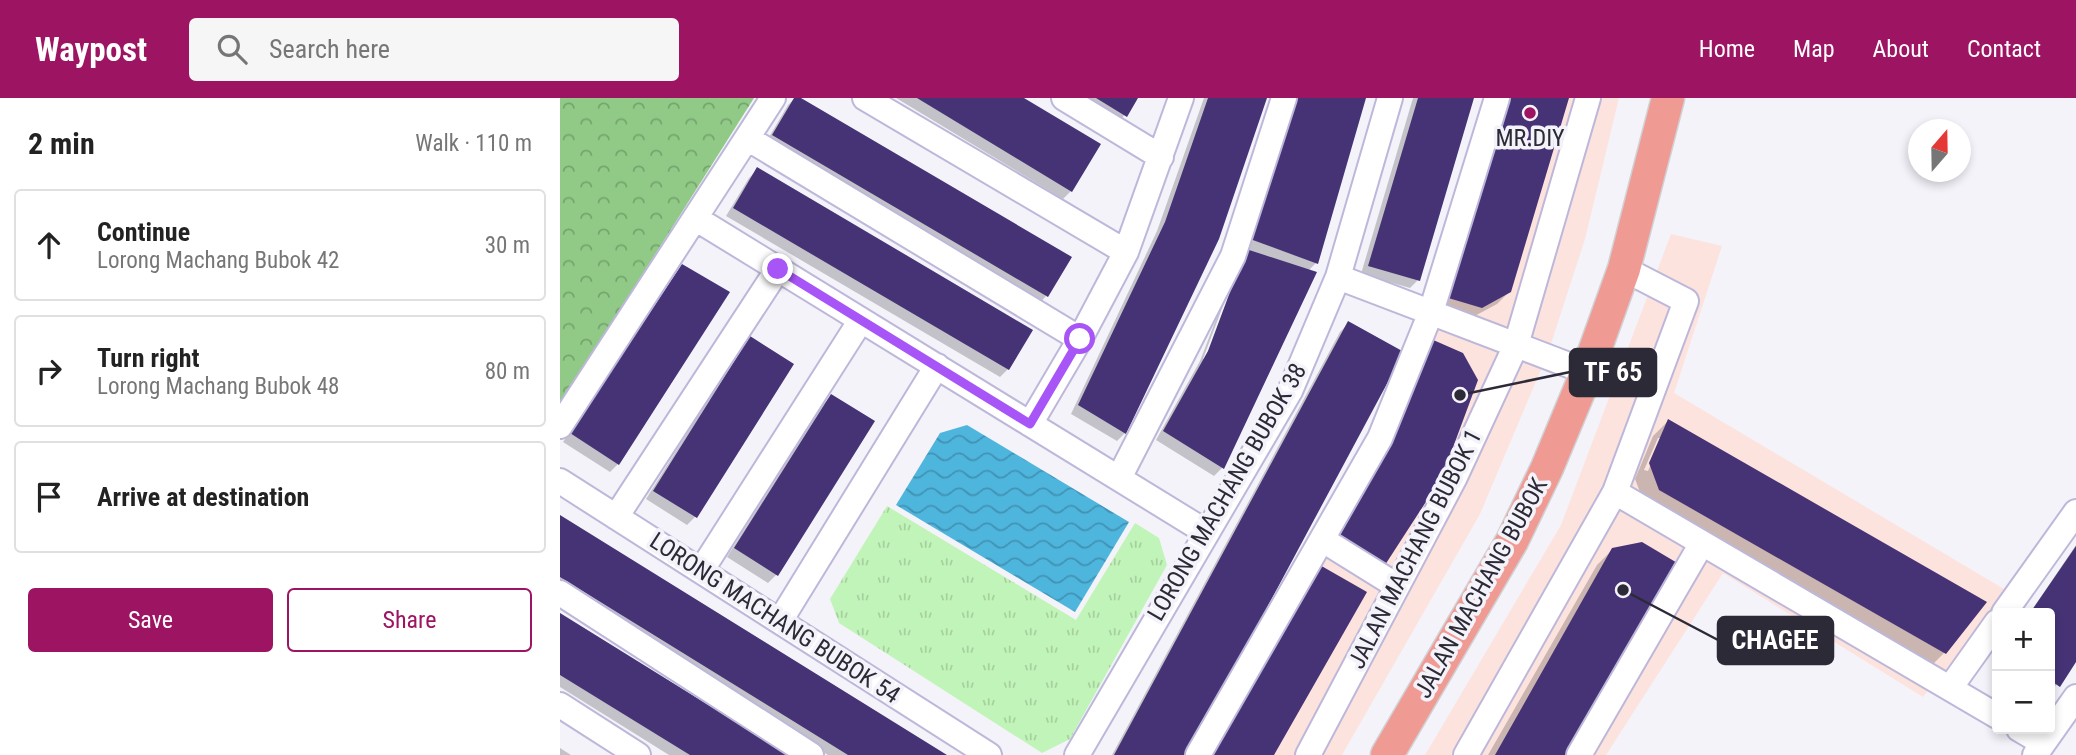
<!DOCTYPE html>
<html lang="en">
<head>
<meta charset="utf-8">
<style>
  body { margin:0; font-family:"Roboto Condensed",sans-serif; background:#f6f6f6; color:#222 }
  .controls { position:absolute; right:21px; bottom:21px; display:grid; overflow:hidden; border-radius:7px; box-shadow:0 4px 10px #0003 }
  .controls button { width:63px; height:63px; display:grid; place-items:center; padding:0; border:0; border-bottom:2px solid #e0e0e0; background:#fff; color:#222; font:35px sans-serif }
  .compass { position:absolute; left:1348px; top:21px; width:63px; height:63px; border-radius:50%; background:#fff; box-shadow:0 4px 10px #0003; rotate:20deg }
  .stop { position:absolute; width:21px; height:21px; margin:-16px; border:5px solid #a855f7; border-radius:50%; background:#fff }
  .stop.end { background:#a855f7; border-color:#fff; box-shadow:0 2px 7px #0008 }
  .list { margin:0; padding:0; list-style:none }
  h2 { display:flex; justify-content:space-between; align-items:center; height:91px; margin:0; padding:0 28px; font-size:30px }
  h2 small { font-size:23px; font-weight:400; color:#767676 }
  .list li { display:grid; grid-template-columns:46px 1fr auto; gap:21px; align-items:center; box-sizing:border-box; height:112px; margin:0 14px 14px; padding:0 14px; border:2px solid #e0e0e0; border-radius:7px }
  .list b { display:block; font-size:26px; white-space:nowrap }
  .list p { margin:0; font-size:23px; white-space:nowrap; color:#767676 }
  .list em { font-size:23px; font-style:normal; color:#767676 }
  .actions { display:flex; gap:14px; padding:21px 28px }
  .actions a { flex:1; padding:16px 0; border:2px solid #9d1463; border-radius:7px; text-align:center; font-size:24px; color:#9d1463 }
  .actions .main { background:#9d1463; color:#fff }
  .icon { flex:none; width:38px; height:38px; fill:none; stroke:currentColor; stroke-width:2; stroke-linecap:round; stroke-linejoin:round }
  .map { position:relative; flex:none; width:1516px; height:657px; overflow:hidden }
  header { display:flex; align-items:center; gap:42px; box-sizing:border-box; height:98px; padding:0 35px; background:#9d1463; color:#fff }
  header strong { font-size:33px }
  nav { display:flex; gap:38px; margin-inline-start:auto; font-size:24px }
  .search { width:490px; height:63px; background:#f6f6f6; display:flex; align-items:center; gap:18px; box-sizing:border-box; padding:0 24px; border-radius:7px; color:#767676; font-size:26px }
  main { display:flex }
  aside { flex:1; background:#fff }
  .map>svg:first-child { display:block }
</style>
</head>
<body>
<header>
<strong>Waypost</strong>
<div class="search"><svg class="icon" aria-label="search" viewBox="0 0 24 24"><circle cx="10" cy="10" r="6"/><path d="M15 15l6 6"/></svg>Search here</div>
<nav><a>Home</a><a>Map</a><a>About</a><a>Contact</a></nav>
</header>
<main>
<aside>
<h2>2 min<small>Walk · 110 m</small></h2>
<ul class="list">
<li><svg class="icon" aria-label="ahead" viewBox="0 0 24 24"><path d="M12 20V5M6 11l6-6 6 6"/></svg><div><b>Continue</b><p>Lorong Machang Bubok 42</p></div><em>30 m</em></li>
<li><svg class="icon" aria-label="right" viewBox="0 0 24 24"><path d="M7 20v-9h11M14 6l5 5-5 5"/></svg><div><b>Turn right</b><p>Lorong Machang Bubok 48</p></div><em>80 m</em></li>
<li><svg class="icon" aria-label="arrive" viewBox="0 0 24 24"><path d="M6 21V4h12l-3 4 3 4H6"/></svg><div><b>Arrive at destination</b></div></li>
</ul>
<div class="actions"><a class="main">Save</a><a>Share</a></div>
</aside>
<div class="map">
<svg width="1516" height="657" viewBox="0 0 1516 657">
  <defs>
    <pattern id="forest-crowns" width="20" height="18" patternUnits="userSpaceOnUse" patternTransform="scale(1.75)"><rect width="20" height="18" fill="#90ca86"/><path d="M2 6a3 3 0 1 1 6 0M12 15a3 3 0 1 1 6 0" fill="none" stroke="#76a46e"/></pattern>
    <pattern id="park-tufts" width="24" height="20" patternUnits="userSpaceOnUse" patternTransform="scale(1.75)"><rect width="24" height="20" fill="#c1f4b8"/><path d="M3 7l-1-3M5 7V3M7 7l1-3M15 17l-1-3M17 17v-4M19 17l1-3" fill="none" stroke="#a6d19f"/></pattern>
    <pattern id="water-waves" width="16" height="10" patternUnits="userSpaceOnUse" patternTransform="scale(1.75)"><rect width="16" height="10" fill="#4eb5dd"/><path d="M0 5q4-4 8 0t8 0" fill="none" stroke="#4193b4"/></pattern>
  </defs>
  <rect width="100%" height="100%" fill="#f4f3fa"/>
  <path fill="#fde3dd" d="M927 0H1059L1025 141 988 255 920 416 782 657H630L814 339 871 193Z
    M1111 136 1162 148 1114 295 1449 494 1363 599 1163 475 1046 657H865L1001 427Z"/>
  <path fill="url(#forest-crowns)" d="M0 0H194L0 307Z"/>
  <path fill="url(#park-tufts)" d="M327 408 516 522 575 425 599 440 607 467 510 641 482 655 279 525 270 501Z"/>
  <path fill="url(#water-waves)" d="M407 327 569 424 515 514 336 407 380 335Z"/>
  <path fill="#0003" fill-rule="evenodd" d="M235 0H238L486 198 479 206 205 46 228 7Z
    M336 0H461L511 93 503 101Z
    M515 0H576L558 26Z
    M644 0H705L565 335 557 343 511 316 597 133Z
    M805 0 756 165 748 173 754 175 662 370 654 378 596 342 640 263 679 161 689 151 683 149ZM681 160H685L646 262 643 261Z
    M853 0H912L858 182 850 190 801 176Z
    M1007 0 949 194 937 206 909 221 874 211Z
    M197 72 448 271 440 279 166 118 189 80Z
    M123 169 58 366 50 374 3 344 115 177Z
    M788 226 626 657H552L780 234Z
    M190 240 232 266 135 419 127 427 86 401 182 248Z
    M859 255 917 282 767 453Z
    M271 298 216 477 208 485 167 459 263 306Z
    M1108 323 1425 504 1384 555 1369 570 1085 407 1075 381 1093 338ZM1098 340H1102L1088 373 1084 372Z
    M0 419 384 657H268L0 491Z
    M1516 447V561L1490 595V515H1470Z
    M1053 451 1006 657H928L1037 467Z
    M0 517 225 657H109L0 589Z
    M0 650 11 657H0Z"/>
  <path fill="#453376" d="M234 0H241L512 159 488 199 212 37Z
    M357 0H464L541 46 512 94Z
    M536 0H578L567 19Z
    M648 0H707L659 141 566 336 518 307 605 124Z
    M733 0H806L758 166 690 141Z
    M858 0H914L860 183 808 168Z
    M945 0H1009L951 194 922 210 885 199Z
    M197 69 473 232 449 272 173 110Z
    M686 151 757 174 664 371 603 333 648 253Z
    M122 166 170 194 59 367 10 335Z
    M788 223 844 254 628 657H554Z
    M190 238 234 266 137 420 93 393Z
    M871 241 903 255 918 282 882 379 825 467 778 441 824 353Z
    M271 296 315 323 218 478 174 450Z
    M1108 321 1427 504 1386 556 1099 392 1089 365Z
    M0 417 387 657H288L0 479Z
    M1082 444 1119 466 1008 657H935L1052 450Z
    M1516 448V564L1500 589 1490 582V515H1470Z
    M758 466 807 494 714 657H649Z
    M0 515 229 657H130L0 577Z"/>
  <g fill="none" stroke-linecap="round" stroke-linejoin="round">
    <defs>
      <path id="minor" d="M305 0 566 154
        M504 0 601 59
        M187 40 520 241
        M135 120 646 434
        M778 179 1027 274
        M470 326 520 241 566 154 621 0
        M0 328 213 0
        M559 380 673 158 724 0
        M0 383 429 657
        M1055 394 1437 618
        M56 419 218 171
        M763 442 837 488
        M141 473 301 222
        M0 495 251 657
        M1444 515 1516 414
        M220 523 377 268
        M1390 590 1437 524
        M0 607 78 657
        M1459 631 1483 645
        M517 657 730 293 778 179 830 0
        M638 657 820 340 871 214 937 0
        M748 657 894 381 956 247 1028 0
        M906 657 1055 394 1126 203 1064 171
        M1019 657 1142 445
        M1475 657 1516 599"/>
      <path id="major" d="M827 657 952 443 987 370 1027 274 1064 171 1108 0"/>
    </defs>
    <use href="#minor" stroke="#bdb8da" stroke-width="28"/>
    <use href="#major" stroke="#d1d0d3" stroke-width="35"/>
    <use href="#minor" stroke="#fff" stroke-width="24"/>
    <use href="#major" stroke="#ef9b94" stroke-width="32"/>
  </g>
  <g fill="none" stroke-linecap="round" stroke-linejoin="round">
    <path stroke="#a855f7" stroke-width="9" d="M218 171 470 326 520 241"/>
  </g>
  <circle fill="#9d1463" stroke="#f4f3fa" stroke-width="2.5" cx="970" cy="15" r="7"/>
  <g text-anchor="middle" stroke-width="7" stroke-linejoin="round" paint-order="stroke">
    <g font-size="24" fill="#2d2a37" stroke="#f4f3fa">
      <text x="970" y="48">MR.DIY</text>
    </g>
    <g font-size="24" fill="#2d2a37" stroke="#f4f3fa">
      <text transform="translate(667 394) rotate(-60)" y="8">LORONG MACHANG BUBOK 38</text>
      <text transform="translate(855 451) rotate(-63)" y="8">JALAN MACHANG BUBOK 1</text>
      <text transform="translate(921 490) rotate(-61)" y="8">JALAN MACHANG BUBOK</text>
      <text transform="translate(215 520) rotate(33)" y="8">LORONG MACHANG BUBOK 54</text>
    </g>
  </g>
  <path fill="none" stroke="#2d2a37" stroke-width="2.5" d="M900 297L1010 274M1063 492L1158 542"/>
  <g fill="#2d2a37" stroke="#f4f3fa" stroke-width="2.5">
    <circle cx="900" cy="297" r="7"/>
    <circle cx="1063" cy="492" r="7"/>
  </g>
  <g fill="#2d2a37" stroke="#2d2a37" stroke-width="2.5">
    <rect x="1010" y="251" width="86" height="47" rx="7"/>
    <rect x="1158" y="519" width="115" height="47" rx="7"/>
  </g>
  <g font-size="26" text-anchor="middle" font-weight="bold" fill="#fff">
    <text x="1053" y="283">TF 65</text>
    <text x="1215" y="551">CHAGEE</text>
  </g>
</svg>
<div class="controls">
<button>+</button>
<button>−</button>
</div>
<svg class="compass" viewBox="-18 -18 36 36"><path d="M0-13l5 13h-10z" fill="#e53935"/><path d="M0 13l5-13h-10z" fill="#767676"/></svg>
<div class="stop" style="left:520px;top:241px"></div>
<div class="stop end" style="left:218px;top:171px"></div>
</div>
</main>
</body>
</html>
